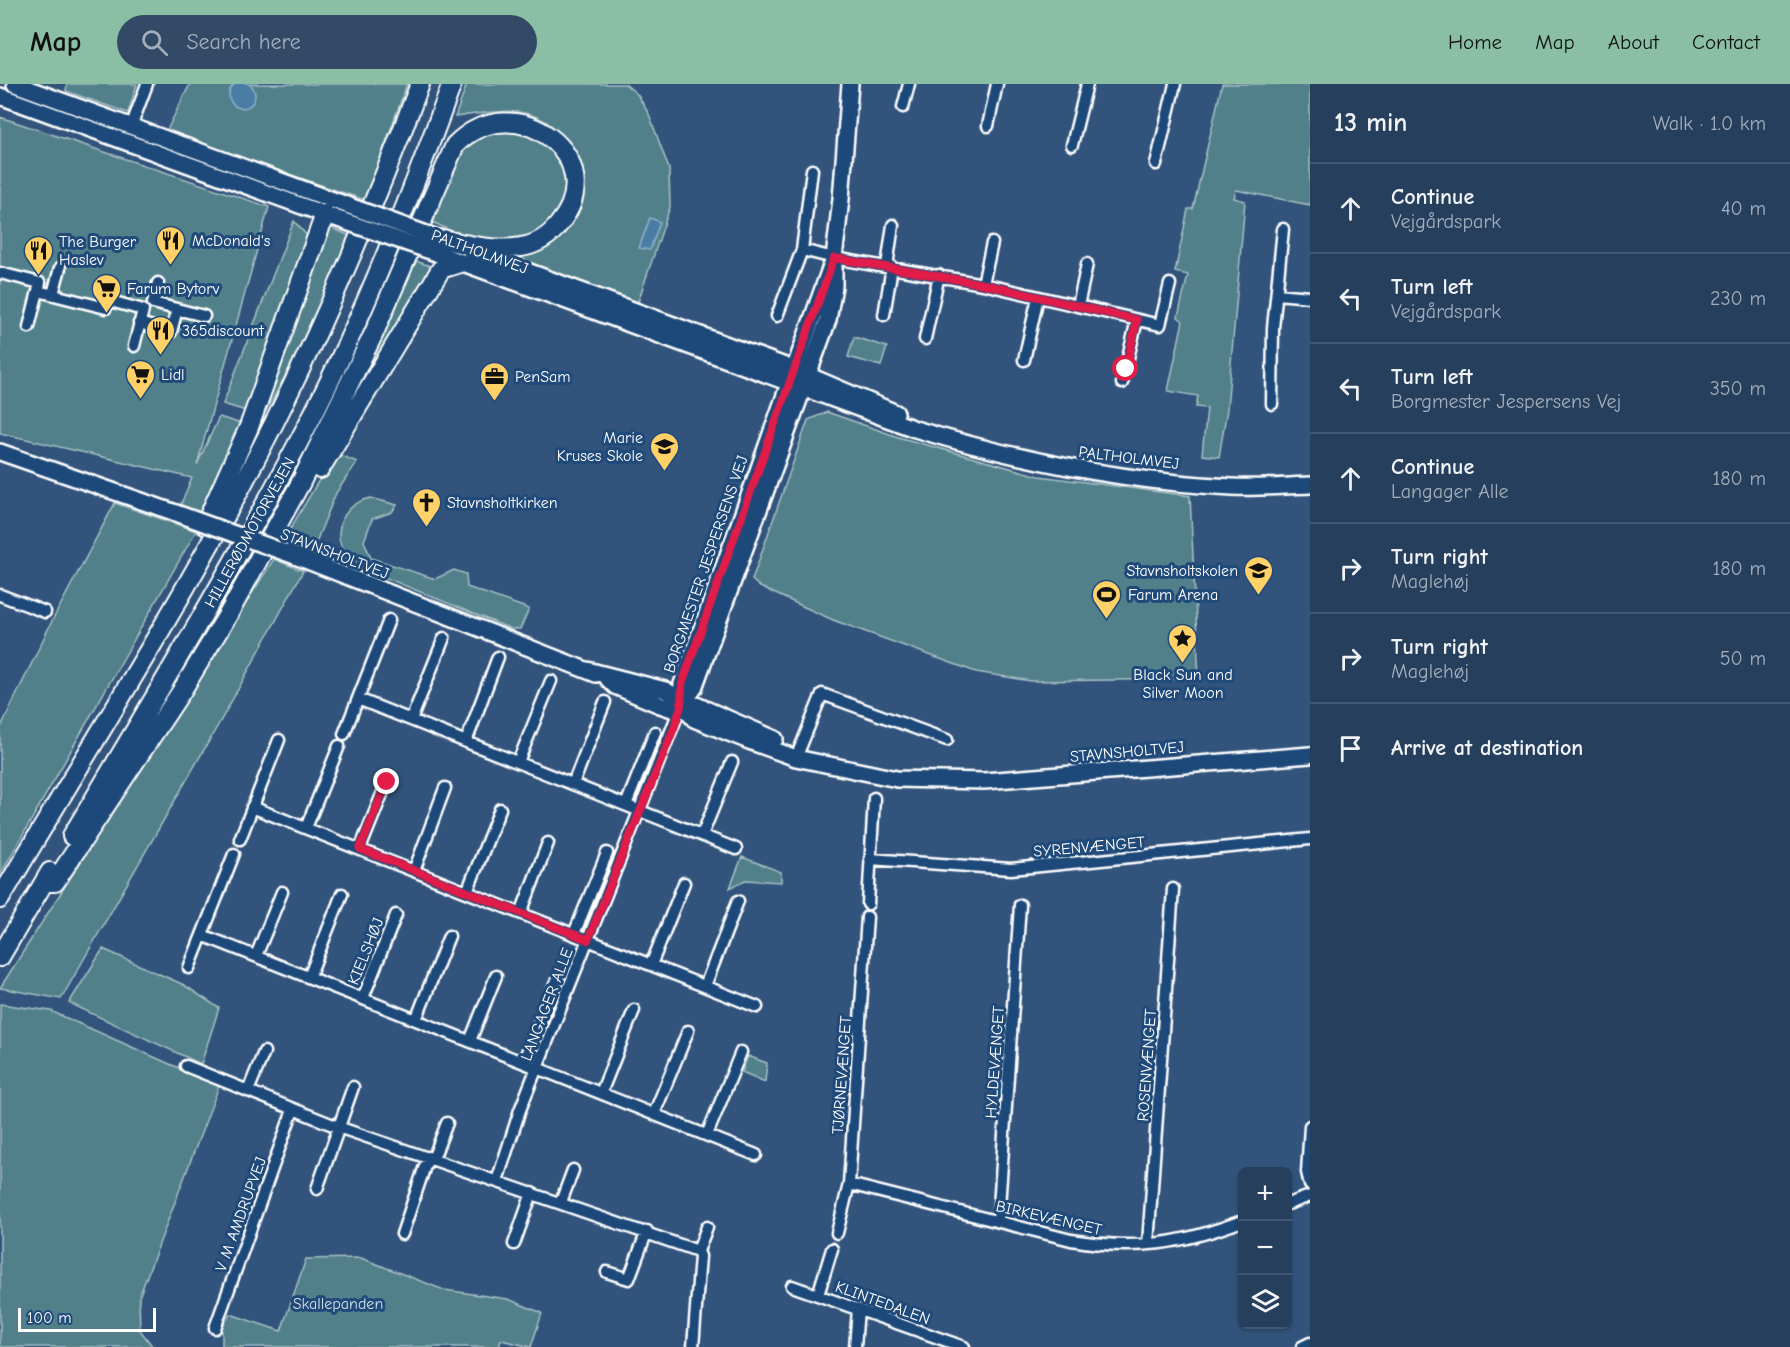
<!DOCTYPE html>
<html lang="en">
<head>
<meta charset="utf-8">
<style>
  body { margin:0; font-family:"Comic Neue",sans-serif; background:#324a66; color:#f1f3f6 }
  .controls { position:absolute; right:18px; bottom:18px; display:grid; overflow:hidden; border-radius:9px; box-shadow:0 2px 4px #0004 }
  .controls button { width:54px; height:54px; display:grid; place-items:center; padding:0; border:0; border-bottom:2px solid #425872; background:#263f5d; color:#f1f3f6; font:30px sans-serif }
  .scale { position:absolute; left:18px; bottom:15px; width:138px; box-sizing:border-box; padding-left:6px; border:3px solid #fff; border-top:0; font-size:16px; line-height:21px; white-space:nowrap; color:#fff; -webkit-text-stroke:4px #1f4a7a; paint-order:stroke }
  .stop { position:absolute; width:18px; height:18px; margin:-14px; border:4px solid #e11d48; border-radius:50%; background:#fff }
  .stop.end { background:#e11d48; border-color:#fff; box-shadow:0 2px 6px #0008 }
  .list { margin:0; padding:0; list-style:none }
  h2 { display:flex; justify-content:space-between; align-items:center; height:78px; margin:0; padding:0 24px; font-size:26px }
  h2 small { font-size:20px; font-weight:400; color:#a4afbc }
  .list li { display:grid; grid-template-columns:39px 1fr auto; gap:18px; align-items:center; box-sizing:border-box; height:90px; padding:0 24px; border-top:2px solid #425872 }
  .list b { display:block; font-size:22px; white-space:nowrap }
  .list p { margin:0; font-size:20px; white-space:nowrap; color:#a4afbc }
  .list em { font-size:20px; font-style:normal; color:#a4afbc }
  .icon { flex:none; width:33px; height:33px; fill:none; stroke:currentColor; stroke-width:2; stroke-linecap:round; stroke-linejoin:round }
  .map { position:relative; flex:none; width:1310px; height:1263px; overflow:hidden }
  header { display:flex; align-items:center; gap:36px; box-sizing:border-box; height:84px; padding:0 30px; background:#8abfa5; color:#111 }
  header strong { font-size:28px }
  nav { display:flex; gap:33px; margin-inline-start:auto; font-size:21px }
  .search { width:420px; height:54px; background:#324a66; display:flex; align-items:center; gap:15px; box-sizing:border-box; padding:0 21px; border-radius:33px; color:#a4afbc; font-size:22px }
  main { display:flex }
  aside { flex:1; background:#263f5d }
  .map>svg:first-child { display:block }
</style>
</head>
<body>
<header>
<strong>Map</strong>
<div class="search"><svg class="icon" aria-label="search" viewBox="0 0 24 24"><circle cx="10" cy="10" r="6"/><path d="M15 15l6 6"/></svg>Search here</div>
<nav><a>Home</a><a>Map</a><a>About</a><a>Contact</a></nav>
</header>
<main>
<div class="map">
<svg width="1310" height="1263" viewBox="0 0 1310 1263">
  <rect width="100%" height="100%" fill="#32547c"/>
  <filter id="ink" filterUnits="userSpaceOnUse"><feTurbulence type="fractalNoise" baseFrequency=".0167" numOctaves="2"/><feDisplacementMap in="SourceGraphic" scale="12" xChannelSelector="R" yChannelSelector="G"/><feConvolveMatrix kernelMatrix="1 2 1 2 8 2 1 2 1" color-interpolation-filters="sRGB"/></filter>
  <g filter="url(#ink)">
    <path fill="#51808a" stroke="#a8c0c4" stroke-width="1.5" d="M67 0H137L128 29 66 7Z
      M190 0H407L365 116 166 48Z
      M467 0H625L637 10 649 30 669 85 670 123 638 218 494 169C517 166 547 167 564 149 586 126 574 58 549 40 524 20 484 29 455 33Z
      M1222 0H1310V121L1236 106 1234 114 1245 117 1227 325 1219 373 1202 371 1207 324 1196 323 1198 312 1168 307 1183 237 1178 233 1188 191 1175 188 1188 125H1193Z
      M0 33 269 123 197 381 219 333 245 341 206 430 180 422 192 394 0 349Z
      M497 43H522L561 73 567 92 566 113 554 139 537 151 509 159 460 151 430 137 456 73 472 56Z
      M294 137 308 153 249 328 223 320Z
      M328 143 351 152 311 245 263 332Z
      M413 176 433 183 331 355Z
      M854 253 887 263 881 282 848 273Z
      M827 328 898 353 1039 392 1190 412 1199 595 1031 597 976 588 833 536 760 503 752 496 808 336Z
      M335 369 357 378 336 409 310 473 282 459Z
      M371 414 397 421 392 428 372 435 364 457 371 474 435 495 454 486 466 490 467 503 529 525 520 545H511L347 478C345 471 338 458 339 450 340 431 353 417 371 414Z
      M115 419 196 447 0 791V645L52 537Z
      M274 475 303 487 225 629 61 915 0 904Z
      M742 773 781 788V798L745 796 730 804Z
      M103 865 184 901 219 924 201 980 69 919Z
      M0 920 51 927 219 1002 139 1213 140 1246 153 1263H0Z
      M748 972 767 979 765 998 742 988Z
      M361 1174 444 1206 508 1215 542 1229 531 1263 501 1256 499 1263H222V1243L230 1230 281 1247 306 1175Z"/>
    <path fill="#487da5" stroke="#91b1c9" stroke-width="1.5" d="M229 11a13 13 0 1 1 26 0a13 13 0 1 1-26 0Z
      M650 134 660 138 650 166 639 164Z"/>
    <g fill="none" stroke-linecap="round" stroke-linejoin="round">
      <defs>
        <path id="street" d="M903 23 909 0
          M988 42 997 0
          M131 43 147 0
          M1072 61 1087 0
          M1156 80 1175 0
          M802 166 834 174 983 200 1160 241 1170 200
          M887 182 893 141
          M0 189 40 199 38 207 106 224 107 216 143 226 134 262
          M158 199 153 219 204 232
          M983 200 992 159
          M53 210 60 184
          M1277 210 1310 213
          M1078 222 1087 180
          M884 231 892 183
          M777 232 802 166 812 86
          M139 239 171 248 177 225
          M29 243 38 207
          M925 255 939 191
          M1024 276 1038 213
          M1122 299 1137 236
          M1272 320 1273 244 1283 145
          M0 511 45 528
          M358 615 736 765
          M411 636 444 554
          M344 650 389 536
          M466 658 498 573
          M796 674 822 610 947 656
          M518 678 551 597
          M573 700 605 618
          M626 721 655 648
          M252 723 757 923
          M306 744 339 662
          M702 751 732 678
          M240 755 279 656
          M360 765 387 698
          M870 775 1011 785 1310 755
          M414 787 445 704
          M467 808 500 725
          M868 820 874 714
          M521 829 548 759
          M574 850 607 769
          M202 851 756 1071
          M256 872 282 808
          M651 881 684 799
          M189 884 234 770
          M309 893 342 810
          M705 902 738 817
          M363 914 396 831
          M416 936 449 852
          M470 957 496 892
          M523 978 557 896
          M186 982 338 1043 698 1167
          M248 1007 264 968
          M601 1009 634 926
          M654 1030 688 947
          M1310 1042 1307 1088 1310 1101
          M707 1051 741 968
          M433 1075 447 1039
          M497 1097 520 1026 681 622
          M849 1100 1071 1156C1137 1167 1181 1160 1242 1137
          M317 1105 353 1003
          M561 1118 573 1086
          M1288 1120 1310 1112
          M998 1137 1020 821
          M837 1149 849 1100 867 833
          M402 1150 428 1073
          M514 1160 532 1109
          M1148 1160 1173 805
          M698 1167 707 1143
          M607 1188 629 1195 647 1147
          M792 1202 964 1263
          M818 1211 832 1165
          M215 1244 293 1026
          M693 1263 700 1172 698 1167
          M855 1263 858 1225
          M1302 1263 1310 1259"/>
        <path id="secondary" d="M15 0 341 119
          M0 12 335 134
          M470 166 793 285 896 329
          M436 169 915 345C1018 376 1124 398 1232 403 1258 404 1284 402 1310 401
          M0 368 176 429
          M295 472 596 590
          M587 586 665 606 675 612 694 635 749 657 796 674 897 695 984 697 1310 671
          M608 595 615 602 660 621 672 625 696 621 775 655
          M681 622 694 604 828 236 834 202V174L841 115 850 0
          M681 622 682 600 831 182"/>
        <path id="highway" d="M320 385 441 185 460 179
          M205 441 249 343 325 130
          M72 752C153 617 234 482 307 342 364 232 409 116 452 0
          M45 798H55L181 608 229 529 300 400 374 249 455 61C515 0 613 75 559 140 550 152 536 161 521 163 494 168 466 160 440 155
          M0 815C95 654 197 495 280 327 333 220 378 111 420 0
          M0 873 50 788"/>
      </defs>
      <use href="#street" stroke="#fff" stroke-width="15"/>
      <use href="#secondary" stroke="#fff" stroke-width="20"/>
      <use href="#highway" stroke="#fff" stroke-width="22"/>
      <use href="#street" stroke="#1f4a7a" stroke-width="10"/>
      <use href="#secondary" stroke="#1f4a7a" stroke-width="15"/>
      <use href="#highway" stroke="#1f4a7a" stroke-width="18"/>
      <defs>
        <path id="secondary-bridge" d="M341 119 440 155
          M335 134 436 169
          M176 429 295 472"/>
      </defs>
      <use href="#secondary-bridge" stroke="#fff" stroke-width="20" stroke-linecap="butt"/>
      <use href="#secondary-bridge" stroke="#1f4a7a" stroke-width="15"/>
    </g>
  </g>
  <g fill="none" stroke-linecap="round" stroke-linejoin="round" filter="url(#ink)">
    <path stroke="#e11d48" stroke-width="8" d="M387 698 360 765 588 856 674 644 681 622 682 600 834 174 983 200 1137 236 1126 285"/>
  </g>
  <defs>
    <symbol id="restaurant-pin" viewBox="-11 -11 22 30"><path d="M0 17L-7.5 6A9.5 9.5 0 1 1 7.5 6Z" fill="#ffd166" stroke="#1f4a7a"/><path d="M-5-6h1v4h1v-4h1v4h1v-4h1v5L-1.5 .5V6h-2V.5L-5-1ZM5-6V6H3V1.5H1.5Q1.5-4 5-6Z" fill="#111"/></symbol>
    <symbol id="supermarket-pin" viewBox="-11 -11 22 30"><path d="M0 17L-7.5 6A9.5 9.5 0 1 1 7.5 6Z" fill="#ffd166" stroke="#1f4a7a"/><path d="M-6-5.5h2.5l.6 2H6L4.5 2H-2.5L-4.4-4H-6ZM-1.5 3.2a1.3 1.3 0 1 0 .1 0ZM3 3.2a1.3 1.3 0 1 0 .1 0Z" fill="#111"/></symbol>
    <symbol id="office-pin" viewBox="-11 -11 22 30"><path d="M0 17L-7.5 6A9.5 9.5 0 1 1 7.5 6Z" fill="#ffd166" stroke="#1f4a7a"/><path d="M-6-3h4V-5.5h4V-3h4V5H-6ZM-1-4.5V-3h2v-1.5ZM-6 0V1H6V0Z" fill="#111"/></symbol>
    <symbol id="school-pin" viewBox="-11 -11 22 30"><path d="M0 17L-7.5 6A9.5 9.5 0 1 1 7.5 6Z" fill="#ffd166" stroke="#1f4a7a"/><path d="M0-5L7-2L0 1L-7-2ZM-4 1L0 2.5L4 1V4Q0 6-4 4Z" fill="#111"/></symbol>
    <symbol id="church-pin" viewBox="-11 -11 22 30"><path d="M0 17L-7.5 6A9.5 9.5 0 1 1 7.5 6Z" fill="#ffd166" stroke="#1f4a7a"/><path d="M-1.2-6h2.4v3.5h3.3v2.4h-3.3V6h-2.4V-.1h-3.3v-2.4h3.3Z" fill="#111"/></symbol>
    <symbol id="stadium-pin" viewBox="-11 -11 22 30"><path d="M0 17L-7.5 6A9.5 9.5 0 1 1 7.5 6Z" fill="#ffd166" stroke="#1f4a7a"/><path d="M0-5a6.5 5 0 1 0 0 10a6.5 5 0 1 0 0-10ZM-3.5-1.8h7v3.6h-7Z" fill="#111"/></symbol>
    <symbol id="sight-pin" viewBox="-11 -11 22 30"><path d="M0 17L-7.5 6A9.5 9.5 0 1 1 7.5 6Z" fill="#ffd166" stroke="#1f4a7a"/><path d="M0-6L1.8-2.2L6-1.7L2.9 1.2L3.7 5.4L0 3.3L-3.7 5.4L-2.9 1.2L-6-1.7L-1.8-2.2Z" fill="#111"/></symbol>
  </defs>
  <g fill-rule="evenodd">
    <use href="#restaurant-pin" x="154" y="140" width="33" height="45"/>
    <use href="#restaurant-pin" x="22" y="150" width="33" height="45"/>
    <use href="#supermarket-pin" x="90" y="188" width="33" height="45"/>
    <use href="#restaurant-pin" x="144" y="230" width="33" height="45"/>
    <use href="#supermarket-pin" x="124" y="274" width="33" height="45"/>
    <use href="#office-pin" x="478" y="276" width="33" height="45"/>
    <use href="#school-pin" x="648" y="346" width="33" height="45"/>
    <use href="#church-pin" x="410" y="402" width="33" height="45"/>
    <use href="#school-pin" x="1242" y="470" width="33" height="45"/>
    <use href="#stadium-pin" x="1090" y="494" width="33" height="45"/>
    <use href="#sight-pin" x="1166" y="538" width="33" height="45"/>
  </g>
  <g text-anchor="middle" stroke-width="6" stroke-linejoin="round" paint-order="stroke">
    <g font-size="16" fill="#fff" stroke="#1f4a7a" text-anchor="start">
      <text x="192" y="162">McDonald's</text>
      <text x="59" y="163">The Burger<tspan x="59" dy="18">Haslev</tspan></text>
      <text x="127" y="210">Farum Bytorv</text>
      <text x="182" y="252">365discount</text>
      <text x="161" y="296">Lidl</text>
      <text x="515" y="298">PenSam</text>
      <text x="643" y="359" text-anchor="end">Marie<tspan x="643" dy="18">Kruses Skole</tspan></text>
      <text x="447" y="424">Stavnsholtkirken</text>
      <text x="1238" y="492" text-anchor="end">Stavnsholtskolen</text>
      <text x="1128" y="516">Farum Arena</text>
      <text x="1183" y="596" text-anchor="middle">Black Sun and<tspan x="1183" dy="18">Silver Moon</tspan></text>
    </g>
    <g font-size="16" fill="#fff" stroke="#1f4a7a">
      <text transform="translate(480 167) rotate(20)" y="6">PALTHOLMVEJ</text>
      <text transform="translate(1129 373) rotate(7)" y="6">PALTHOLMVEJ</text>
      <text transform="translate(249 448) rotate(-61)" y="6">HILLERØDMOTORVEJEN</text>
      <text transform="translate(335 469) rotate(21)" y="6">STAVNSHOLTVEJ</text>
      <text transform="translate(705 480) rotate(-71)" y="6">BORGMESTER JESPERSENS VEJ</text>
      <text transform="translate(1127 667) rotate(-5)" y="6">STAVNSHOLTVEJ</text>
      <text transform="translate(1089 762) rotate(-5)" y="6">SYRENVÆNGET</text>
      <text transform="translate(365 867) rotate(-68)" y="6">KIELSHØJ</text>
      <text transform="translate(546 920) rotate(-69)" y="6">LANGAGER ALLE</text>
      <text transform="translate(994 978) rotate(-86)" y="6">HYLDEVÆNGET</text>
      <text transform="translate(1146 981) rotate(-86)" y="6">ROSENVÆNGET</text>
      <text transform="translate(841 991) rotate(-86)" y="6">TJØRNEVÆNGET</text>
      <text transform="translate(240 1130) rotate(-70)" y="6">V M AMDRUPVEJ</text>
      <text transform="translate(1049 1133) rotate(13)" y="6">BIRKEVÆNGET</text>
      <text transform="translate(883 1218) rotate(20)" y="6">KLINTEDALEN</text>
    </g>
    <g font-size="16" fill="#d4dfe2" stroke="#1f4a7a">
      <text x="338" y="1225">Skallepanden</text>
    </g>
  </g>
</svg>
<div class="controls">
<button>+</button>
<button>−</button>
<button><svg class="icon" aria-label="layers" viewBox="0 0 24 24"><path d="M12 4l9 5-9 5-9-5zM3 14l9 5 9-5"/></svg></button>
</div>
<div class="scale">100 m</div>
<div class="stop" style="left:1126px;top:285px"></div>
<div class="stop end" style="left:387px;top:698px"></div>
</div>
<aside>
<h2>13 min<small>Walk · 1.0 km</small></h2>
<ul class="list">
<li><svg class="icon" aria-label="ahead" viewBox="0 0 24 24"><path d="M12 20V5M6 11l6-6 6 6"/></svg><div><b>Continue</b><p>Vejgårdspark</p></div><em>40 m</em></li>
<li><svg class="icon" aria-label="left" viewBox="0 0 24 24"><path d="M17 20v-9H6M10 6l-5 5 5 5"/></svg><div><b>Turn left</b><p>Vejgårdspark</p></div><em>230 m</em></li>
<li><svg class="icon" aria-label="left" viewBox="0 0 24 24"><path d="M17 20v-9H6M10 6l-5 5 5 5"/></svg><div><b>Turn left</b><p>Borgmester Jespersens Vej</p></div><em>350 m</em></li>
<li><svg class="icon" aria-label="ahead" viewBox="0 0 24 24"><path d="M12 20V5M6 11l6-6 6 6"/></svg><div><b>Continue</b><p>Langager Alle</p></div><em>180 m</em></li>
<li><svg class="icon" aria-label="right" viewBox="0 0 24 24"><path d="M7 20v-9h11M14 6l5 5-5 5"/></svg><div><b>Turn right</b><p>Maglehøj</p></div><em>180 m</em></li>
<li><svg class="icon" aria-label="right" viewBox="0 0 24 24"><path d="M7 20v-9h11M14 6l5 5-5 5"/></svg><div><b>Turn right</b><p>Maglehøj</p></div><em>50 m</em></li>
<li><svg class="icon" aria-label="arrive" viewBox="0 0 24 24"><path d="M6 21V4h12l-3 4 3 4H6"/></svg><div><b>Arrive at destination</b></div></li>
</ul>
</aside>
</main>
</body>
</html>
